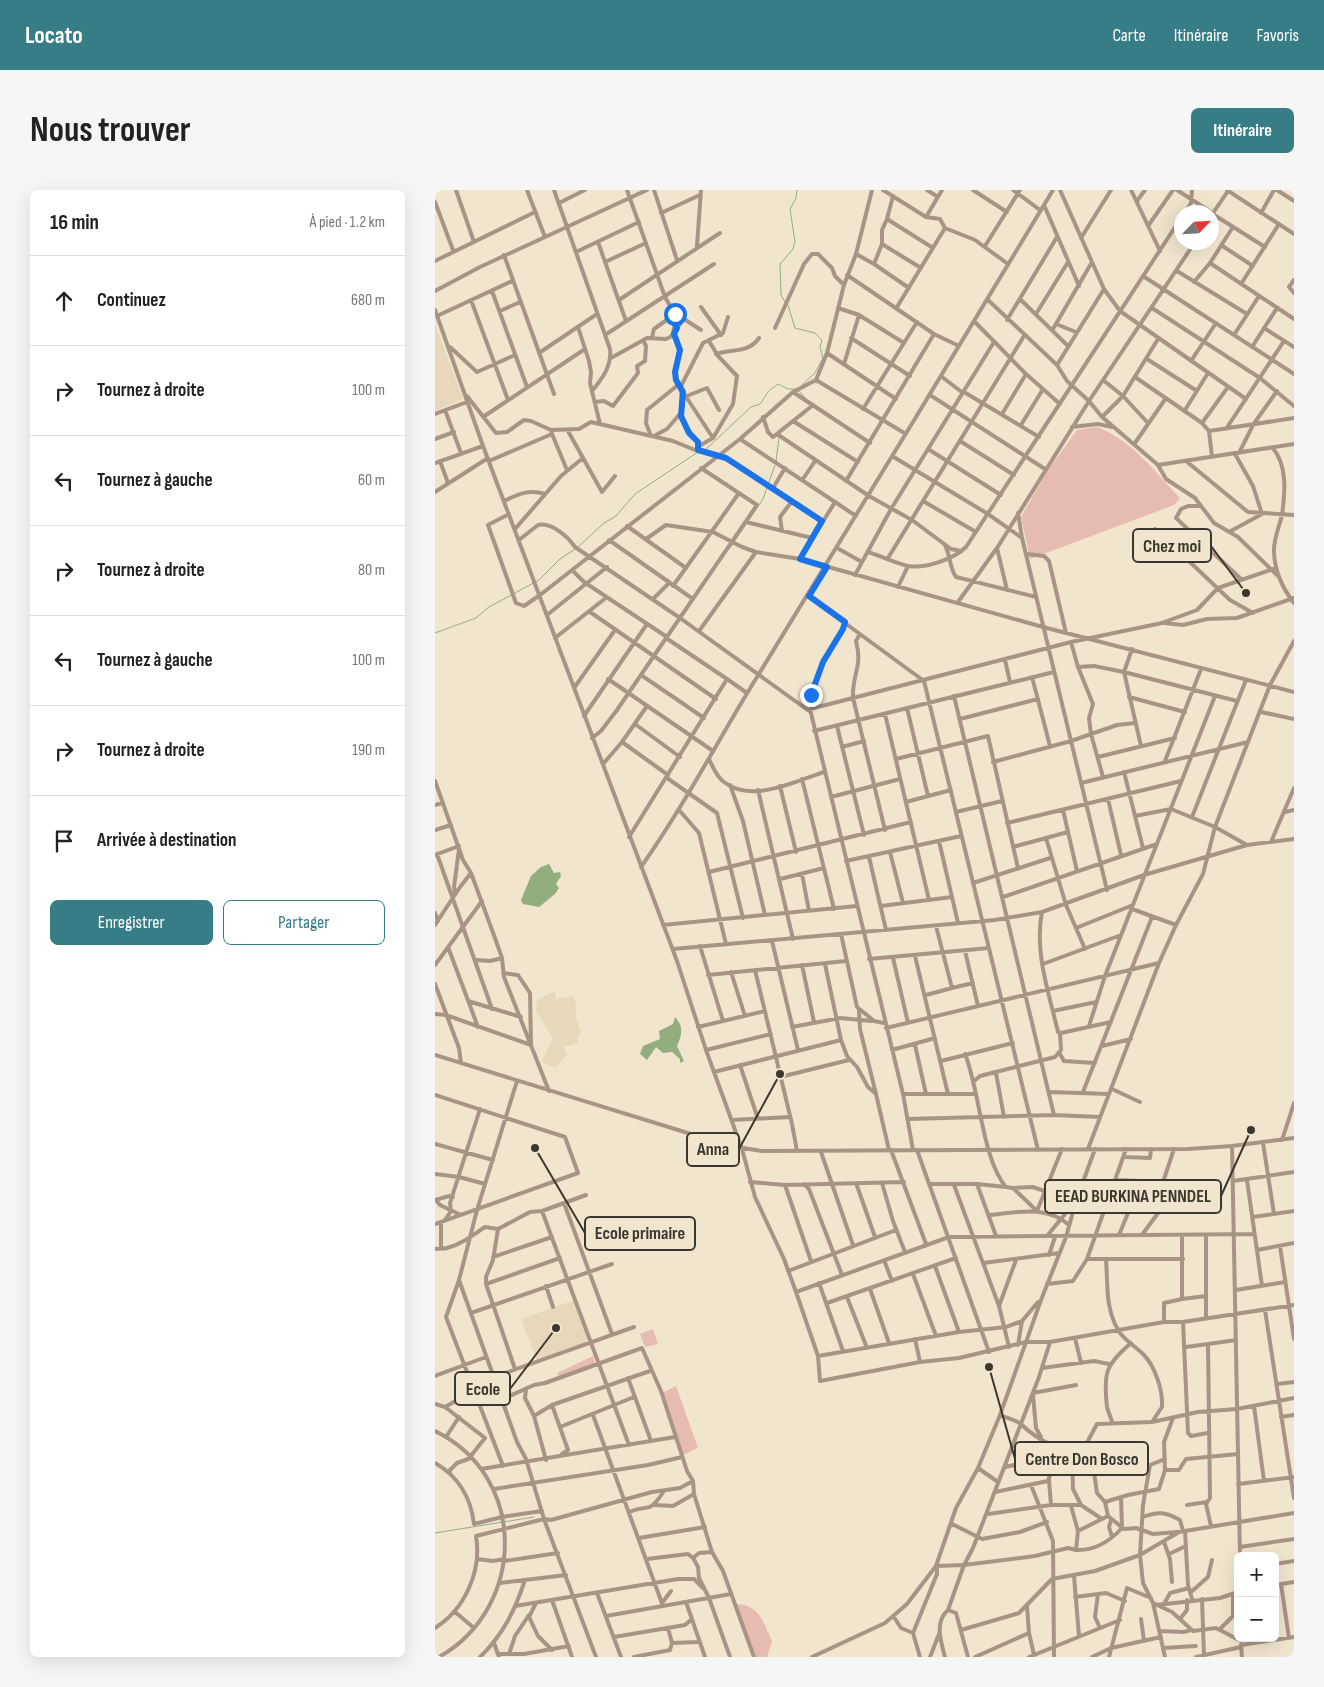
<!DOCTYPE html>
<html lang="fr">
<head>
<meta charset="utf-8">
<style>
  body { margin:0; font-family:"Sofia Sans Condensed",sans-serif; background:#f6f6f6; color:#222 }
  .controls { position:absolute; right:15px; bottom:15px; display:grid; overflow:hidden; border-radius:8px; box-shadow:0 5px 20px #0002 }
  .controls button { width:45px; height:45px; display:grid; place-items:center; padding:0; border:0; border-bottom:1px solid #e0e0e0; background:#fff; color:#222; font:25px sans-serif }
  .compass { position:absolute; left:739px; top:15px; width:45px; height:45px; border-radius:50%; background:#fff; box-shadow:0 5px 20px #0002; rotate:65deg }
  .stop { position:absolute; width:15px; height:15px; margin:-11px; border:4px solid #1a73e8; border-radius:50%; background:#fff }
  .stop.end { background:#1a73e8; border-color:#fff; box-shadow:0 1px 5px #0008 }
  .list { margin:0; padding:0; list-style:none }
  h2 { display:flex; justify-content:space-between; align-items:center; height:65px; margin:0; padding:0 20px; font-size:21px }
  h2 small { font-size:16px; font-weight:400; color:#767676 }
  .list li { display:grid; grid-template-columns:32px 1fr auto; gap:15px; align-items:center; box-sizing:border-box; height:90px; padding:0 20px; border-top:1px solid #e0e0e0 }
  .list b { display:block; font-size:19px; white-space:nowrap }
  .list em { font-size:16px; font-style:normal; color:#767676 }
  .actions { display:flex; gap:10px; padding:15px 20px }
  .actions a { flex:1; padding:11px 0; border:1px solid #367d86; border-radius:8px; text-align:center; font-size:18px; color:#367d86 }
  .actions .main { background:#367d86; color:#fff }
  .icon { flex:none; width:28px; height:28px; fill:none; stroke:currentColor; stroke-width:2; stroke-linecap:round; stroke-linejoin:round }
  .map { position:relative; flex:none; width:859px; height:1467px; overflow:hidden; border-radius:8px }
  header { display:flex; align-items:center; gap:30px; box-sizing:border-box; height:70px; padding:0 25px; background:#367d86; color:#fff }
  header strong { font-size:24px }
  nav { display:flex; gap:28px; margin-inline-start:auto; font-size:18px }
  .intro { display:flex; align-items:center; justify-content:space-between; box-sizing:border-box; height:120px; padding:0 30px }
  h1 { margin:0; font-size:35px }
  .button { padding:12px 22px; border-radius:8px; background:#367d86; color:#fff; font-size:18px; font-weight:700 }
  main { display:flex; gap:30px; padding:0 30px }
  aside { flex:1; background:#fff; border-radius:8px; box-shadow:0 5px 20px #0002 }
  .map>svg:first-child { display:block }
</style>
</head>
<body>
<header>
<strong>Locato</strong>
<nav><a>Carte</a><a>Itinéraire</a><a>Favoris</a></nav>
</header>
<div class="intro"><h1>Nous trouver</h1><a class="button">Itinéraire</a></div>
<main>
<aside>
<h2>16 min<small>À pied · 1.2 km</small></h2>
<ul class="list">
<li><svg class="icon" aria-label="ahead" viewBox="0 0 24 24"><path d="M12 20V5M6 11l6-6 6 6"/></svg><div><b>Continuez</b></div><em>680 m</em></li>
<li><svg class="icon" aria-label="right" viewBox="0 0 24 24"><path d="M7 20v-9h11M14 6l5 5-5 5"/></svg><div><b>Tournez à droite</b></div><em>100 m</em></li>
<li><svg class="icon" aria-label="left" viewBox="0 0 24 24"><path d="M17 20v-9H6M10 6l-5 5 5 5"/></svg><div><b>Tournez à gauche</b></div><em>60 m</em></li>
<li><svg class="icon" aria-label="right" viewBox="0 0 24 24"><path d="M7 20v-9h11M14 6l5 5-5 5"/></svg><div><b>Tournez à droite</b></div><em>80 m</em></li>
<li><svg class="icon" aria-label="left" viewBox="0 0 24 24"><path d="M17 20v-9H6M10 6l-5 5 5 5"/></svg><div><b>Tournez à gauche</b></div><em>100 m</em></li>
<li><svg class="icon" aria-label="right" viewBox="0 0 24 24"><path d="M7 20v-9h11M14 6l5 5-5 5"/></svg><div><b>Tournez à droite</b></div><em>190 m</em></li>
<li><svg class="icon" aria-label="arrive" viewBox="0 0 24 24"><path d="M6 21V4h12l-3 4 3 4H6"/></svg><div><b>Arrivée à destination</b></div></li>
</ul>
<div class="actions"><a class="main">Enregistrer</a><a>Partager</a></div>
</aside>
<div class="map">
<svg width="859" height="1467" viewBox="0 0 859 1467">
  <rect width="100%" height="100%" fill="#f1e5ce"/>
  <path fill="#e7d8bb" d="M0 134 28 209 0 221Z
    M120 801 121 809 139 806 142 820 140 824 146 843 142 846 143 853 128 857 132 865 120 878 107 872 118 848 101 821 102 810Z
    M140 1110 156 1152 102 1171 86 1129Z"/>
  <path fill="#e6bcb1" d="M662 237C697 250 720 282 745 308L739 315 595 369 586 327 613 280 642 240Z
    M218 1139 223 1154 210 1157 205 1144Z
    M158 1166 160 1173 124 1187 122 1183Z
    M241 1196 263 1258 246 1266 227 1203Z
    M301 1414C325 1415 328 1432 337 1451L332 1467H320Z"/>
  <path fill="#92ae7f" d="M114 674 119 683 125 682 126 686 121 694 124 698 120 704 104 717 88 714 86 710 96 686 106 677Z
    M240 827C249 836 247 845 242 856L249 871 245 873V869L237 862 228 863 221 857 212 870 205 864 208 856 225 849 224 841 238 834Z"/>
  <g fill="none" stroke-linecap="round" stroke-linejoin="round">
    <path stroke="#92ae7f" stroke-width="1" d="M350 112 346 105 345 74 358 59 360 52 355 19 361 8 362 0
      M353 115 360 138 380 143 387 150 385 157 388 168 380 183 367 195
      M364 201 371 209
      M366 227 372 222
      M269 261 316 217 325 214C334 202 329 204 343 194L353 199H360
      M341 271 344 248
      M295 358 328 309 340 275
      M0 443 41 428 54 417 104 390 125 369 143 357 169 333 181 326 200 304 263 262
      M0 1343 99 1327"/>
    <path stroke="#a89485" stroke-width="4" d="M21 0 39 52
      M92 0 110 47
      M119 0 175 159C177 176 167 189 157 201
      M192 0 230 107 239 123 249 128 239 143C241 149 246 157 245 163 242 176 236 186 245 198
      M219 0 242 70
      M448 0 491 27 505 29 510 38 462 117
      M492 0 503 7
      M538 0 572 22
      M578 0 605 20
      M625 0 669 99 685 121 811 209
      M696 0 725 61
      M742 0 776 22
      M792 0 859 44
      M842 0 859 11
      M458 6 452 29 447 40V54L439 74 474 98
      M702 11 710 0
      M0 12 18 60
      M124 13 150 0
      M609 15 644 96
      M750 22 756 13 757 0
      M226 23 265 5
      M776 23 830 57
      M826 23 839 0
      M776 26 793 1
      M491 27 507 0
      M452 29 498 58
      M713 36 738 0
      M510 38 540 50 573 74
      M646 48 676 0
      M163 52 191 131
      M447 54 486 78
      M786 55 818 76
      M262 56 266 0
      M550 56 585 0
      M141 62 204 32
      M421 64 439 74
      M69 65 119 204
      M0 71 100 22
      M170 72 211 53
      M775 73 859 129
      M742 81 812 124
      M412 85 499 144 524 156
      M708 86 859 184
      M859 90 854 97 859 103
      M759 92 775 73 798 37
      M806 94 844 34
      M0 101 45 77 212 0
      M57 101 92 197
      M552 109 622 175 632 191 654 211 667 227 723 275 731 289 760 308 779 333 803 347 844 387
      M585 109 633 156
      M36 110 73 210
      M184 110 285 43
      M266 117 286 145
      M403 118 424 125 469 153
      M717 118 825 188 859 216
      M0 120 48 256 242 771 271 860 307 959 320 1007 349 1069 361 1102 383 1166 385 1191 485 1172 524 1168 591 1152H615L729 1132H748L859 1115
      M65 121 85 112
      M601 124 633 72
      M2 126 77 91
      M249 129 266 140
      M572 130 622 47
      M539 131 591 184 625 214
      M621 134 641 142
      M143 137 154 171 156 182 155 193 165 234
      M340 138 369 74 377 64H383L397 78 400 86 409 95
      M829 138 859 157
      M618 139 657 72
      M170 145 279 74
      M799 145 824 106
      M217 147 219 139 240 124
      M416 148 475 186
      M15 157 42 182 80 165
      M817 157 842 118
      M104 163 162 124
      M392 163 461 209
      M281 164C297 158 313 164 324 148
      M176 168 212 148 231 149 237 146 240 135
      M712 169 762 201
      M756 171 781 133
      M409 174 424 125
      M622 175 669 99
      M507 187 528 203
      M700 187 767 233 774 241 777 267
      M381 190 471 244
      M668 190 688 206 713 233
      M248 202 278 248
      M358 202 435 253
      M529 202 604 247
      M495 205 610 279
      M32 206 61 243 72 242 89 230 96 231 116 240 144 239 156 232 238 251 260 260 287 266 387 331
      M252 206 272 198 284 220
      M160 212 169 211 178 216 203 183 202 176 210 171 211 156 208 150
      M428 219 482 132
      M10 220 26 263
      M750 220 773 183
      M0 224 32 212
      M567 224 591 184
      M48 227 150 159
      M328 227 333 242 338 247 378 215
      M667 227 688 206 723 149
      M358 231 423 272
      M767 233 793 197
      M586 235 608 199
      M637 237 663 234 677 237
      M791 239 849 151
      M133 241 167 302 180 286
      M774 241 859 228
      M117 244 132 280
      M342 244 434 306 477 330 516 359 526 361
      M216 246 211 233 212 220 243 195
      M219 246 232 239 244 225
      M0 249 19 242
      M305 249 400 312
      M525 251 579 285
      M700 253 731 208
      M264 256 278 248 298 214 302 186 283 166 274 151
      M837 257C853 275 850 303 847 325 844 338 838 350 839 363 840 381 848 399 859 413
      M493 259 566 305
      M263 260V252C256 242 247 235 246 222 245 214 249 205 245 198L268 153 288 143 293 127
      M804 263 818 235 842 201
      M457 266 553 324 587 348
      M5 271 13 293
      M54 271 117 244 116 240
      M751 271 813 322 859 325
      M0 273 48 256
      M723 275 859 254
      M368 289 380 271
      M411 291 499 144
      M338 298 350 278
      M0 302 53 268
      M69 311C84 304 94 299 110 304
      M488 311 541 342
      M765 316H753L746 319 741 328 807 390
      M583 323 587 348 672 700
      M74 324 53 335 81 413 89 416 105 405 305 249 358 202 381 190 392 163 409 95 421 64 437 0
      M311 332 377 348
      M192 336 251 378
      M80 339 126 286 148 268
      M720 339 795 410 818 423
      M347 341 345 327 357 311
      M794 342 827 324 818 296 800 264
      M211 349 231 335 278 342 307 357 321 362 365 369 608 437 859 502
      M84 350 103 335C117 332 133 347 140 357L245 428 374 521
      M174 350 258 409
      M510 355C515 365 515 379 521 387L601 407
      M402 358 427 372
      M562 358 572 400
      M433 362C446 366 460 373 473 376 490 379 519 369 531 357L746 28
      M591 364 609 366 614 371 631 443
      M453 368 589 146
      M365 369 400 312 421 326
      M137 380 149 392 232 447
      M420 385 456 319 559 152
      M238 396 304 303
      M463 397 473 376
      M373 406 489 491 603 960
      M218 409 234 393
      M523 412 562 358 654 211 760 52
      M155 422 281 509
      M112 425 172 377
      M729 433 748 435 772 429 802 428 859 408
      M264 441 321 362
      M425 444 421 451C428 477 417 483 418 508L450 640
      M120 448 172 407
      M636 452 643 477 658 514 654 528 656 544 668 587
      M697 459 689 482 706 556
      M570 470 575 492
      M643 477 659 476 689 482 802 511
      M206 485 269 528
      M597 487 615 556
      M173 489 278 561
      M292 489 312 503
      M139 498 180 440
      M519 506 619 925
      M694 507 750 522
      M377 516C374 494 392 465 403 446 406 441 409 439 410 432
      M472 518 493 606
      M826 522 859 529
      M450 524 494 710
      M149 526 212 434
      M525 529 603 509
      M200 534 245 567
      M402 536 429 645
      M379 541 619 482
      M157 548 166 541 182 520 322 315 266 278
      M187 552 233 585
      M407 557 429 551
      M663 567 740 548
      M274 569C278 577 281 586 289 592 316 614 361 591 389 582
      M461 569 553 546 583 678
      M730 571 766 479
      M558 572 636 551 682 535 700 533
      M168 574 187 552 212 516
      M689 582 708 658
      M232 588 282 623 308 728
      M367 589 399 719
      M0 591 28 670 36 683 60 748 67 768 69 787 114 901
      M646 593 813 552
      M295 595 308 631 330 725
      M345 596 361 662
      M323 600 358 749
      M396 607 465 589
      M673 609 686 665
      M471 612 516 600
      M0 615 8 613
      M244 620 264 643 291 754
      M628 620 642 681
      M521 622 567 611
      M850 622 859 620
      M700 626 736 619 780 637 812 655
      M757 627 811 490
      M572 633 746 591
      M0 640 16 635
      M194 647 292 489 231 448
      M611 648 631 715 650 759
      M504 651 523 733
      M836 652 859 598
      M578 657 633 642
      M455 662 468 713
      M2 664 57 819
      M0 665 24 656
      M434 667 451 740
      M411 671 526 646
      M206 677C249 616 283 550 322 487 422 325 520 163 618 0
      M274 682 476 632
      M367 684 374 721
      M345 689 389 678
      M538 693 615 668
      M20 704 19 697 24 659
      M568 707 722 654
      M446 716 517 707
      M697 719 741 735
      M607 722C599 762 614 803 623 842L626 843 676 832
      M0 723 3 731
      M0 735 25 697 36 683
      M228 735 422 716
      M641 738 698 715
      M406 744 422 817 439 831 449 833
      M337 751 363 860
      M265 756 288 831
      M13 757 43 837
      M238 759 560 730 607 722 709 685 812 655 859 649
      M530 761 543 816
      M480 766 513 904
      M458 768 473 833
      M434 769 554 758
      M41 770 55 771 67 768
      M390 774 406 850 412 866 422 877 433 897 441 904 454 960
      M608 774 686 745
      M0 775 47 711
      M367 775 379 832
      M320 780 357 934 362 961
      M296 782 310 826
      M273 785 411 771
      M0 794 24 858 26 873
      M517 798 538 793
      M491 805 517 798 501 736
      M33 811 86 827
      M424 820 425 839 441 904
      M618 821 661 812
      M0 824 11 825 96 855 95 803 83 785 68 783
      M654 836 670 786 780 506
      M263 837 330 821
      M357 837 405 828 437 831
      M451 838 724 773
      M480 855 491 904
      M667 856 696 849
      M271 860 336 844
      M457 860 500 848
      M530 864C545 901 547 969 571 997L578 998 602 1021
      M625 864 629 871 660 873
      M0 865 295 956 327 961 753 959 797 956 859 948
      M506 871 578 853
      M305 875 323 929
      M279 882 406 850
      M561 883 569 927
      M345 887 414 870
      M538 892 545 886 620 867 626 860 625 843
      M677 899 705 912
      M615 902 674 904
      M648 902 717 727
      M468 904H540
      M0 905 130 947 143 983 0 1034
      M473 929 619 925 665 927
      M297 930 355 927
      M847 950 859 913
      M828 953 839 1024
      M0 954 58 970
      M797 956 805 1366
      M653 959 724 773 741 735 768 684 780 637 835 495 859 451
      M456 960 491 1054
      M478 960 468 904 375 519 636 452 727 433 762 420 783 398 838 379
      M482 960 554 1162
      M386 962 418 1055
      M690 967 715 968 716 959
      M0 984 24 987 50 994
      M681 990 728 992
      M812 990 827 1096
      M798 991 859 982
      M315 992 350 995 469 992
      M421 993 440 1047
      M447 993 458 1031 470 1062
      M369 994 374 999 407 1085
      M494 994H542L561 1046
      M542 994 571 997
      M350 995 376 1071
      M519 995 564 1116 574 1157
      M578 998 598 997 609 1001
      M0 1010 14 1006 18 1007
      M1 1010 5 1015 26 1025
      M129 1013 177 1144
      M107 1021 194 1255
      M602 1021 627 959
      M555 1025C583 1022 612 1015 634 1035
      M818 1027 859 1021
      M10 1030 16 1021 15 1013 45 919
      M63 1039 58 1070 51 1087V1094L80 1179
      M684 1045 706 991
      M707 1045 723 1023 728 992 739 959
      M747 1045V1109L771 1106
      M612 1046 639 1013
      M845 1056 859 1149
      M6 1058V1032
      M0 1059C4 1058 8 1059 12 1058 27 1054 38 1045 50 1037L63 1039 95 1022 107 1021 151 1005
      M822 1060 859 1053
      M614 1065 620 1047
      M58 1067 117 1047
      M652 1069H748
      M671 1069C673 1094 670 1117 683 1140 689 1150 700 1156 708 1164 720 1176 728 1200 727 1217L717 1232
      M449 1070 457 1091
      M548 1073 624 1063
      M500 1076 524 1142
      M353 1081 461 1040
      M478 1084 501 1146
      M24 1090 82 1252 91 1269 109 1329 161 1467
      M384 1093 408 1161
      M51 1094 125 1068
      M612 1094 638 1091 652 1069 691 959
      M111 1096 118 1117
      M435 1099 454 1153
      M801 1100 850 1092
      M361 1102 514 1047 819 1044
      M412 1107 432 1158
      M392 1113 521 1068
      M564 1116 581 1070
      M830 1120 859 1308
      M36 1123 177 1074
      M771 1128V1045
      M729 1132V1113L747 1109
      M748 1132 753 1243 756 1246 773 1243
      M640 1148 646 1173
      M480 1149 485 1172
      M773 1154 801 1150
      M583 1155 587 1131
      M751 1157 773 1154 775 1308 771 1314 776 1336
      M383 1166 524 1142 571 1137 587 1131 603 1112
      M607 1178 659 1171 674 1174
      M0 1186 51 1167
      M59 1187 199 1137
      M193 1188 216 1251
      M842 1194 859 1192
      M91 1199 90 1208 99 1226 111 1270
      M598 1203 641 1195
      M598 1205 601 1238 606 1247
      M68 1209 99 1195 110 1193 207 1158 226 1201 252 1281 258 1291 259 1304 277 1362 288 1381 319 1467
      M0 1214 10 1217 50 1248
      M117 1215 133 1260 127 1264
      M819 1216 829 1291
      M10 1217 38 1201
      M158 1225 228 1416
      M565 1225C571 1228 582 1230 587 1235 598 1246 631 1267 647 1262L662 1234 717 1232 763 1222 802 1219 859 1208
      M99 1226 117 1215 215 1181
      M846 1227 859 1225
      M677 1232C676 1227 673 1222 672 1217 668 1182 671 1175 696 1153
      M125 1237 199 1207
      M0 1241C93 1286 92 1417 4 1467
      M11 1247 24 1227
      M646 1263 658 1275 662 1303 670 1312 673 1326 689 1339 701 1338 718 1344 742 1342
      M637 1264 638 1299 646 1315
      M35 1267 50 1248
      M0 1273C23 1286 36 1308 39 1334L67 1327 107 1321
      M68 1276 11 1127 24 1090 42 1020 82 891
      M570 1277 633 1263
      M543 1278 563 1292
      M46 1279 240 1247
      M730 1280H744L751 1269 803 1264
      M15 1283V1280L22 1273 36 1268
      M614 1290 616 1315H646L667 1329
      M803 1294 859 1287
      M596 1295 618 1351 619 1467
      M59 1299 213 1275 247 1267
      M560 1302 613 1291 617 1280 615 1253
      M670 1312 693 1305 724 1299 730 1280 729 1252 738 1228
      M220 1315 238 1316 259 1304
      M752 1315 772 1312
      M194 1322C216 1313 212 1326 229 1301
      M553 1324 616 1315
      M708 1327C723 1321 731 1322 745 1330L748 1341
      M676 1330 674 1337 677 1347
      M517 1334 547 1349 585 1342 612 1332
      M643 1341 673 1326
      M750 1341 753 1395 757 1409
      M204 1348 270 1337
      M729 1352 735 1369 737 1392
      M805 1357 859 1349
      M641 1360C660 1361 675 1351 687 1338L686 1307
      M734 1364 751 1356
      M258 1368 263 1377 264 1388 274 1408 295 1467
      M42 1369 58 1371 69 1369
      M212 1369 253 1364 258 1368 264 1363 277 1362
      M69 1371 123 1363
      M840 1374 859 1371
      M501 1376 529 1375 538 1358 604 1187 615 1152
      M639 1386 644 1446
      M65 1393 131 1385
      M846 1394 854 1448
      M840 1395 859 1392
      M756 1402 773 1387 777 1370
      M162 1403 186 1467
      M663 1404 660 1427 665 1438
      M640 1407 671 1403 690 1411
      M767 1409 769 1466
      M117 1410 137 1467
      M251 1412 270 1467
      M101 1413 94 1427 103 1446 117 1460
      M227 1413 236 1401
      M718 1413 737 1422 758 1441 781 1438 806 1451
      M729 1414 735 1403 754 1398
      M721 1415 785 1408 803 1402
      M80 1416 243 1389H259L268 1398
      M592 1416 594 1443 599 1465
      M513 1420 529 1375 600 1366 633 1358 641 1360 643 1341 636 1316
      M20 1422 39 1438
      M171 1426 296 1404
      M459 1427 466 1438 478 1443 485 1467
      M706 1429 709 1451
      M745 1429 752 1420V1410
      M0 1438C30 1419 47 1381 41 1346L109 1329 116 1330 217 1302 245 1298 258 1291
      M785 1439 798 1426V1405
      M526 1440 584 1423 617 1389 660 1381 705 1365 744 1342 859 1323
      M725 1441 749 1442 756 1440
      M478 1443 502 1384V1377
      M179 1447 250 1435 257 1429
      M59 1453 64 1467
      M237 1453 263 1452
      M806 1455 859 1447
      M806 1455 807 1467
      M728 1458 761 1456
      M63 1464H89L134 1456
      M74 1464 80 1446 94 1425
      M45 1467C68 1445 80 1420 90 1390
      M199 1467 235 1460 237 1453 233 1438
      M377 1467 450 1433 472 1414 501 1376 521 1318 543 1278 565 1225 606 1110 631 1047 641 1011 660 959
      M495 1467 504 1444
      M510 1467C506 1452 499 1432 513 1420L521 1423 533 1467
      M540 1467 594 1443
      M594 1467 685 1430
      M657 1467 676 1458 726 1447
      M674 1467 692 1398 716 1408
      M730 1467 718 1413 708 1393 705 1365 708 1315 715 1275 730 1269
      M761 1467 806 1457"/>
  </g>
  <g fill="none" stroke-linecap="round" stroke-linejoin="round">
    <path stroke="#1a73e8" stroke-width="6" d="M240 124 236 126 242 138 239 144 245 160 240 182 241 190 248 202 246 226 254 243 263 252V260L291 268 387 331 365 369 392 377 374 406 410 432 408 439 388 472 376 505"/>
  </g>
  <path fill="none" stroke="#3c372e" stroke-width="2" d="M811 403L776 356M345 884L304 959M816 940L786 1006M100 958L150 1043M121 1138L75 1199M554 1177L580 1269"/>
  <g fill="#3c372e" stroke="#f1e5ce" stroke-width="2">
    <circle cx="811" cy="403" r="5"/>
    <circle cx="345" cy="884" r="5"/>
    <circle cx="816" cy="940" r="5"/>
    <circle cx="100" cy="958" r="5"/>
    <circle cx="121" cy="1138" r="5"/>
    <circle cx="554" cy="1177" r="5"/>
  </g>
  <g fill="#f1e5ce" stroke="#3c372e" stroke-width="2">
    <rect x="698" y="339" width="78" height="33" rx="5"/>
    <rect x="252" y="943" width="52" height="33" rx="5"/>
    <rect x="610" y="990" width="176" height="33" rx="5"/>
    <rect x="150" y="1027" width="110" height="33" rx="5"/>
    <rect x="20" y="1182" width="55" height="33" rx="5"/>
    <rect x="580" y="1252" width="133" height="33" rx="5"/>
  </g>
  <g font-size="18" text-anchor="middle" font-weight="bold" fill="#3c372e">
    <text x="737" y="362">Chez moi</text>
    <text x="278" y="965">Anna</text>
    <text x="698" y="1012">EEAD BURKINA PENNDEL</text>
    <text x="205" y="1049">Ecole primaire</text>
    <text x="48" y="1205">Ecole</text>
    <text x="647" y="1275">Centre Don Bosco</text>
  </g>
</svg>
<div class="controls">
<button>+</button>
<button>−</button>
</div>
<svg class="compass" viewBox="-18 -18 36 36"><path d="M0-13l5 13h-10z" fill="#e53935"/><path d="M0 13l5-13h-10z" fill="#767676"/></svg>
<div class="stop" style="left:240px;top:124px"></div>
<div class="stop end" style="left:376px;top:505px"></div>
</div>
</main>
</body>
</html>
